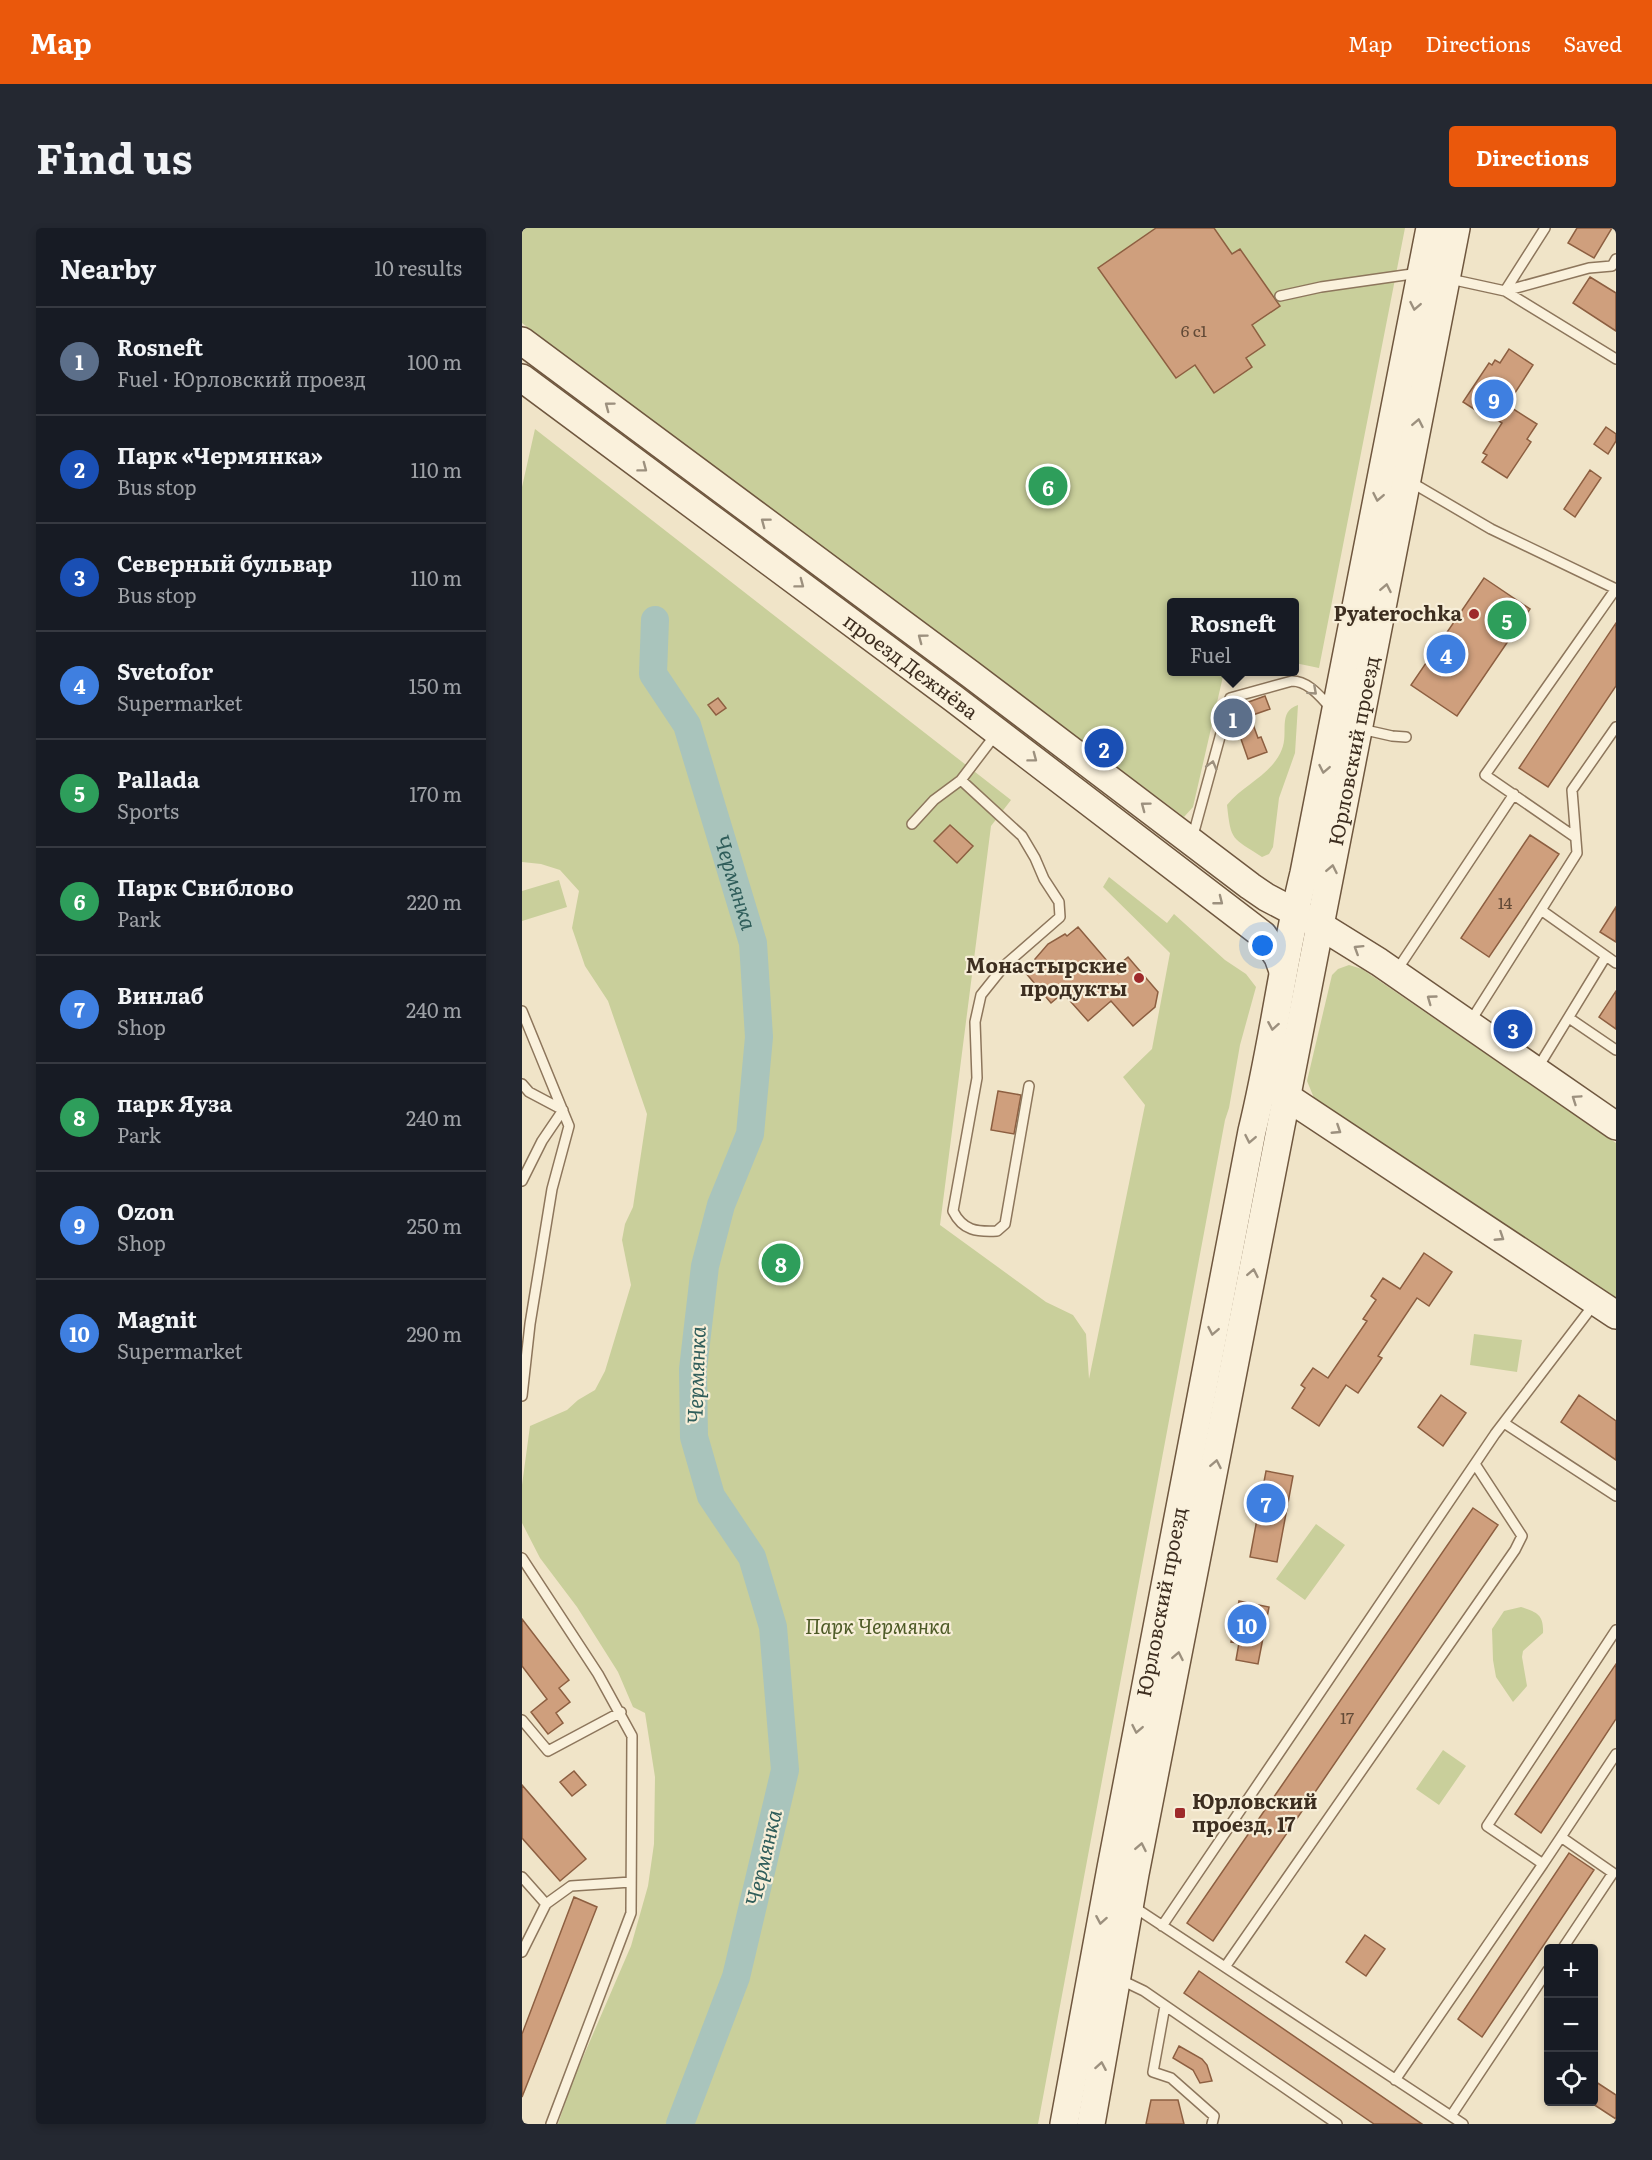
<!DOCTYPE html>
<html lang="en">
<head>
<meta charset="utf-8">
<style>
  body { margin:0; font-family:Literata,serif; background:#242831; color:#f1f3f6 }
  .controls { position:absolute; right:18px; bottom:18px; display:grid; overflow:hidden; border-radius:6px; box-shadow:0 3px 9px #0003 }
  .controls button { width:54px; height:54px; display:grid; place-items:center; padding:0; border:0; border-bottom:2px solid #363941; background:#171b24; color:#f1f3f6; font:30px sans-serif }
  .you { position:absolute; left:741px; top:718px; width:21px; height:21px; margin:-15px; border:4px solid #fff; border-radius:50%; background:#1a73e8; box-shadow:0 0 0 9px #1a73e833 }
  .badge { display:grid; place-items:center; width:39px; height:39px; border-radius:50%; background:#ea580c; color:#fff; font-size:20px; font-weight:700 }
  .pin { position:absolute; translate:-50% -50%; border:3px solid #fff; box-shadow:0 2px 6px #0006 }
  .popup { position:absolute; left:645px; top:370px; width:132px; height:78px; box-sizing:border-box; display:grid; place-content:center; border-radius:6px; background:#171b24; filter:drop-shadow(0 2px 4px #0005); font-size:20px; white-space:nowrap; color:#9ea1a6 }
  .popup b { font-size:22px; color:#f1f3f6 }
  .popup::after { content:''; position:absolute; left:50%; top:100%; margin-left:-12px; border:12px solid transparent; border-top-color:#171b24 }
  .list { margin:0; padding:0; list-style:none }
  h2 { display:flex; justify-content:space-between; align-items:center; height:78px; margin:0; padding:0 24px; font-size:26px }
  h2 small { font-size:20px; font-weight:400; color:#9ea1a6 }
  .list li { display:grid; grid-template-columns:39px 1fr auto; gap:18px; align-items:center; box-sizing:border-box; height:108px; padding:0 24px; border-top:2px solid #363941 }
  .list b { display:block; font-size:22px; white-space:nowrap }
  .list p { margin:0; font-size:20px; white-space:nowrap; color:#9ea1a6 }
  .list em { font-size:20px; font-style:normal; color:#9ea1a6 }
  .icon { flex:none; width:33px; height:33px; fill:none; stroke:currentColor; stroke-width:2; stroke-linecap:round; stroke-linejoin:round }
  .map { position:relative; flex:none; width:1094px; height:1896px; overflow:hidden; border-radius:6px }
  header { display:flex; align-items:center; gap:36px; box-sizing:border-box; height:84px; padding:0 30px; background:#ea580c; color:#fff }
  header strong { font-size:28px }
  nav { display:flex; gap:33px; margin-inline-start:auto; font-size:21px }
  .intro { display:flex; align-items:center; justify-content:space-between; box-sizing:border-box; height:144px; padding:0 36px }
  h1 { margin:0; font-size:42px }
  .button { padding:15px 27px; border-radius:6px; background:#ea580c; color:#fff; font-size:21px; font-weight:700 }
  main { display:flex; gap:36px; padding:0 36px }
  aside { flex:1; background:#171b24; border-radius:6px; box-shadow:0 3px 9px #0003 }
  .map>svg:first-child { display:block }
</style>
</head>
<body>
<header>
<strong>Map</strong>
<nav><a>Map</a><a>Directions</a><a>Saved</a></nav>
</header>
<div class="intro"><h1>Find us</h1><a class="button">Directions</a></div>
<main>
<aside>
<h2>Nearby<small>10 results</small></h2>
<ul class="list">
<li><span class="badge" style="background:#5c6f8a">1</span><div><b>Rosneft</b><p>Fuel · Юрловский проезд</p></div><em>100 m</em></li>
<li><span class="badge" style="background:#1a4fb4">2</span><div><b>Парк «Чермянка»</b><p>Bus stop</p></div><em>110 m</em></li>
<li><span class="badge" style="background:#1a4fb4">3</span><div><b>Северный бульвар</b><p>Bus stop</p></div><em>110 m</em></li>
<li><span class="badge" style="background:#3f7fe0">4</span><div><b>Svetofor</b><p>Supermarket</p></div><em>150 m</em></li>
<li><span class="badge" style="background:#2e9e5b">5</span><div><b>Pallada</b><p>Sports</p></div><em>170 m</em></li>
<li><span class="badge" style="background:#2e9e5b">6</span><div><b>Парк Свиблово</b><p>Park</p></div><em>220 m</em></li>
<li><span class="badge" style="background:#3f7fe0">7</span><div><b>Винлаб</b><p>Shop</p></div><em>240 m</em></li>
<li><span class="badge" style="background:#2e9e5b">8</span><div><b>парк Яуза</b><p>Park</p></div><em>240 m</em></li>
<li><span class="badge" style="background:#3f7fe0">9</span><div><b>Ozon</b><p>Shop</p></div><em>250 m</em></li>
<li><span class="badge" style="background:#3f7fe0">10</span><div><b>Magnit</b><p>Supermarket</p></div><em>290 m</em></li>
</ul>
</aside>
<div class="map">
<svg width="1094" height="1896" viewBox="0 0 1094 1896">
  <rect width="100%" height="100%" fill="#f0e4c8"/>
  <path fill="#c9cf9b" d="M0 0H883L797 440 773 435 772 374H650V444H702L671 579 662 589 0 95Z
    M13 201 489 572 469 598 418 997 524 1074 551 1087 564 1106 567 1151 623 877 601 849 630 821 648 725 581 659 587 649 645 695 652 686 703 732 724 746 734 759 718 817 707 880 703 892 516 1896H36L49 1857 109 1718 126 1658 132 1616 133 1549 123 1485 111 1479 96 1444 55 1379 18 1330 0 1295V1257L8 1198 45 1182 56 1172 73 1162 83 1143 109 1057 100 1012 103 996 111 979 125 886 86 773 63 738 50 700 57 663 38 642 19 636 0 634V259Z
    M776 477 773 525 757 570 751 619 747 626 740 629C710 609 709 614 705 577 722 556 750 547 760 521 767 505 755 484 776 477Z
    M37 652 45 679 0 693V663Z
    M827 737 840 741 1094 915V1079L792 870 785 853 810 747 816 741Z
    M952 1106 1000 1112 995 1144 948 1137Z
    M794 1296 823 1317 783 1372 754 1351Z
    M999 1379C1014 1384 1022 1386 1021 1405L1001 1423 1000 1429 1005 1458 991 1474 974 1449 971 1432 970 1401 982 1383Z
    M921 1522 944 1538 917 1577 894 1561Z"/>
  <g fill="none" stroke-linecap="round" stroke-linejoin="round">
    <path stroke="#a9c4bc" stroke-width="28" id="s1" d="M133 392 131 446 165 497 231 715 237 809 228 906 199 977 183 1038 171 1141 172 1209 189 1268 230 1329 251 1399 263 1542 214 1749 158 1896"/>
  </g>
  <path fill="#cf9f7d" stroke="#8d5f41" stroke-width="1.5" d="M634 0H692L710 26 718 21 758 78 730 97 743 117 724 130 730 139 692 165 673 137 654 150 576 40Z
    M1055 0H1090L1072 30 1046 15Z
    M1068 49 1094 65V103L1051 75Z
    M987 121 1011 137 985 177 1015 196 1005 211 1009 214 985 250 960 234 965 227 961 225 980 195 957 180 955 183 941 174 967 135 970 137 973 132 978 135Z
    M1084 199 1094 206V213L1086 226 1072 216Z
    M1068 242 1079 250 1053 289 1042 281Z
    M962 350 1008 381 935 488 889 457Z
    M1094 395V458L1026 559 997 540Z
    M743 468 748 481 728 488 736 510 739 509 745 524 726 531 713 494 707 496 700 491 695 496 691 486 699 484 703 487H707L713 479Z
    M196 470 204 480 194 487 186 477Z
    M428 597 451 618 435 635 412 613Z
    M1008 607 1037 626 967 729 939 710Z
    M1094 679V714L1078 704Z
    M556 699 592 741 606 729 636 764 633 779 611 798 589 773 566 793 541 765 529 775 503 744 515 734 513 731 526 716 543 706 545 708Z
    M1094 763V801L1077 789Z
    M476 863 499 867 492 906 469 902Z
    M902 1025 930 1044 907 1078 895 1070 856 1128 860 1130 836 1165 824 1157 797 1198 770 1180 783 1160 779 1157 791 1140 806 1150 845 1093 841 1091 854 1072 849 1068 861 1050 878 1061Z
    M919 1167 944 1185 921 1218 896 1199Z
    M1057 1167 1094 1193V1232L1039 1194Z
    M744 1243 771 1248 755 1334 728 1329Z
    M951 1280 976 1297 691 1713 665 1695Z
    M717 1373 747 1379 736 1436 714 1432 717 1415 709 1414Z
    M0 1391 47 1452 37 1460 48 1474 34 1485 41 1495 26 1506 9 1484 25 1471 0 1438Z
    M1094 1436V1491L1019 1605 993 1586Z
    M52 1543 64 1557 50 1568 38 1554Z
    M0 1557 64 1631 38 1653 0 1610Z
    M1047 1625 1072 1642 960 1809 936 1791Z
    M52 1669 75 1679 0 1869V1806Z
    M843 1707 863 1721 844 1748 824 1734Z
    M677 1743 900 1896H852L662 1765Z
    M657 1818 680 1831 685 1837 690 1853 678 1855 671 1842 651 1830Z
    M1071 1852 1094 1867V1891L1071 1876Z
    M629 1872H656L662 1896H624Z"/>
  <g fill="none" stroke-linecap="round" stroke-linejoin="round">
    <defs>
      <path id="lane" d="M928 51 983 63 1094 131
        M983 63 1067 40 1090 38 1094 31
        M983 63 1023 0
        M758 68 799 59 897 45
        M887 253 969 301 1094 361
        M705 481 708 470 770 453C787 453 799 470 810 481
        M1094 499 1050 562 1055 625 1019 682 1094 735
        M839 501 870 508 884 509
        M439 552 474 506
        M390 596 412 572 439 552 500 608 513 630 522 651 537 674 538 689 483 737 459 767 453 794 455 850 431 983C441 1003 455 1004 475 1003L483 996 507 858
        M1053 609 963 547 1093 362
        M670 611 701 498
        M875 742 992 566
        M0 783 47 898 30 961 8 1096 0 1168
        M1047 790 1094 822
        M948 794 1019 682
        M1015 841 1084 728
        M0 856 7 864 41 882 20 913 0 953
        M982 1195 1094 1268
        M0 1330 76 1446 110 1508 109 1685 29 1896
        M0 1492 26 1523 99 1484
        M1021 1636 1039 1609
        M0 1649 24 1676 0 1724
        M24 1676 49 1658 109 1654
        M612 1679 941 1896
        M640 1698 973 1206 1073 1075
        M1041 1720 1091 1645 1039 1609 1094 1526
        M703 1739 993 1322 1000 1308 953 1236
        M597 1751 622 1763 815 1896
        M643 1778 631 1844 649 1850 692 1888 690 1896
        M873 1852 1021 1636 965 1598 1094 1402
        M929 1888 1026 1742"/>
      <g id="secondary">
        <path d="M0 113 447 445 728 658 744 669 799 698 857 734 1094 898"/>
        <path id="s2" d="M0 150 431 470 741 707 756 729 761 743"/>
        <path d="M753 861 1094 1087"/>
        <path id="s3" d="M542 1896 589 1640 730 903C751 818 761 730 782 645L908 0"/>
        <path id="s4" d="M569 1896 613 1646 934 0"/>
      </g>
    </defs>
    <use href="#lane" stroke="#8d765c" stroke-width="12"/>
    <use href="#secondary" stroke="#6f573f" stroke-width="30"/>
    <use href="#lane" stroke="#faf1dc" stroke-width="9"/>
    <use href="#secondary" stroke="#faf1dc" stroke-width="27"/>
  </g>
  <defs><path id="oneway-chevron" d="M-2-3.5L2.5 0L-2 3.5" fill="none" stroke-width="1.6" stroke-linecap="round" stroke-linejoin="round" transform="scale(1.5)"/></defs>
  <g stroke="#9c907e">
    <use href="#oneway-chevron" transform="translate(893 78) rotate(101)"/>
    <use href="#oneway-chevron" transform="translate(87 178) rotate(-143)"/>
    <use href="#oneway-chevron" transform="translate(896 195) rotate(-79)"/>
    <use href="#oneway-chevron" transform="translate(121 240) rotate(37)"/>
    <use href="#oneway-chevron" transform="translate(856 269) rotate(101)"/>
    <use href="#oneway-chevron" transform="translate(243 294) rotate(-143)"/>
    <use href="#oneway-chevron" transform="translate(278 356) rotate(37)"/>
    <use href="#oneway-chevron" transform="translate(864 360) rotate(-79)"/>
    <use href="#oneway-chevron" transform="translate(400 410) rotate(-143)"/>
    <use href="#oneway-chevron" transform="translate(791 463) rotate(42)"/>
    <use href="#oneway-chevron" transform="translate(511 530) rotate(37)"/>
    <use href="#oneway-chevron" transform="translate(690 537) rotate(-75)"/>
    <use href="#oneway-chevron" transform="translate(802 541) rotate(101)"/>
    <use href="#oneway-chevron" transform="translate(623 578) rotate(-143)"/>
    <use href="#oneway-chevron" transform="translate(810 641) rotate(-79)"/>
    <use href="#oneway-chevron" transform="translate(697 673) rotate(38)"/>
    <use href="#oneway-chevron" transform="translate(836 721) rotate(-148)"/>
    <use href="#oneway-chevron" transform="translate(909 771) rotate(-144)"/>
    <use href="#oneway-chevron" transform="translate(751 798) rotate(100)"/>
    <use href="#oneway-chevron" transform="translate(1054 871) rotate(-146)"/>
    <use href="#oneway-chevron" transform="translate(815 902) rotate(33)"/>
    <use href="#oneway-chevron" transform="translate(728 911) rotate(101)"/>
    <use href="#oneway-chevron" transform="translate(978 1009) rotate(33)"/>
    <use href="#oneway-chevron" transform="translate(731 1045) rotate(-79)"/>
    <use href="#oneway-chevron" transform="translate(691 1103) rotate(101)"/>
    <use href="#oneway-chevron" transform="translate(694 1236) rotate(-79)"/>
    <use href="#oneway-chevron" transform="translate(656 1428) rotate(-79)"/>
    <use href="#oneway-chevron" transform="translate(615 1501) rotate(101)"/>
    <use href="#oneway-chevron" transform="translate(619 1619) rotate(-79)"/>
    <use href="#oneway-chevron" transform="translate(579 1692) rotate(100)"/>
    <use href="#oneway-chevron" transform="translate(579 1838) rotate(-80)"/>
  </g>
  <g fill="#9e2a2b" stroke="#f7eed8" stroke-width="2">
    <circle cx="952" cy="386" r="6"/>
    <circle cx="617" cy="750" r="6"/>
    <rect x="652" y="1579" width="12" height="12" rx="3"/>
  </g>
  <g text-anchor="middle" stroke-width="4.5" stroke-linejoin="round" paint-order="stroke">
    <g font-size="16" fill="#624a37">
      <text x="672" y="109">6 с1</text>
      <text x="983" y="681">14</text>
      <text x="825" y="1496">17</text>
    </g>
    <g font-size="20" font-weight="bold" fill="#3d2e20" stroke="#f7eed8" text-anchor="end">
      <text x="940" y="393">Pyaterochka</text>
      <text x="605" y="745">Монастырские<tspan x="605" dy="23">продукты</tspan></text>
      <text x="670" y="1581" text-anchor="start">Юрловский<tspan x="670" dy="23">проезд, 17</tspan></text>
    </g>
    <g font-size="20" fill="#3d2e20" stroke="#f7eed8">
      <text dy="7" stroke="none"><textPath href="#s2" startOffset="484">проезд Дежнёва</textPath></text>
      <text dy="7" stroke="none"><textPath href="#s4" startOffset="1398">Юрловский проезд</textPath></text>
      <text dy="7" stroke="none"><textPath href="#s3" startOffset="531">Юрловский проезд</textPath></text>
    </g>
    <g font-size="20" font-style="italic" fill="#4d5a26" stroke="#f7eed8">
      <text x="356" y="1406">Парк Чермянка</text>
    </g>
    <g font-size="21" font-style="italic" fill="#2f5d5a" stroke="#f7eed8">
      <text dy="7" stroke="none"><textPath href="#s1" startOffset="280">Чермянка</textPath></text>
      <text transform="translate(175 1147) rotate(-88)" y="7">Чермянка</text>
      <text transform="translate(242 1630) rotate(-77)" y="7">Чермянка</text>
    </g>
  </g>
</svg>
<div class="controls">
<button>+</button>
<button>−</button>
<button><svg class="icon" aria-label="locate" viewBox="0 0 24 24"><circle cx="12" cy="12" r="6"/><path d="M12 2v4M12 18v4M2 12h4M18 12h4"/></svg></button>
</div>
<div class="you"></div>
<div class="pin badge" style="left:711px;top:490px;background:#5c6f8a">1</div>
<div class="popup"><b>Rosneft</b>Fuel</div>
<div class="pin badge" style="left:582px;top:520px;background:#1a4fb4">2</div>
<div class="pin badge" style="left:991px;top:801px;background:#1a4fb4">3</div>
<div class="pin badge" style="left:924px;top:426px;background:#3f7fe0">4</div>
<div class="pin badge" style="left:985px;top:392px;background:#2e9e5b">5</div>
<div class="pin badge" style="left:526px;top:258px;background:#2e9e5b">6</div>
<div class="pin badge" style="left:744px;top:1275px;background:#3f7fe0">7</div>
<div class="pin badge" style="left:259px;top:1035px;background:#2e9e5b">8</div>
<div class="pin badge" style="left:972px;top:171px;background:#3f7fe0">9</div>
<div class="pin badge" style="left:725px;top:1396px;background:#3f7fe0">10</div>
</div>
</main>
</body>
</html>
